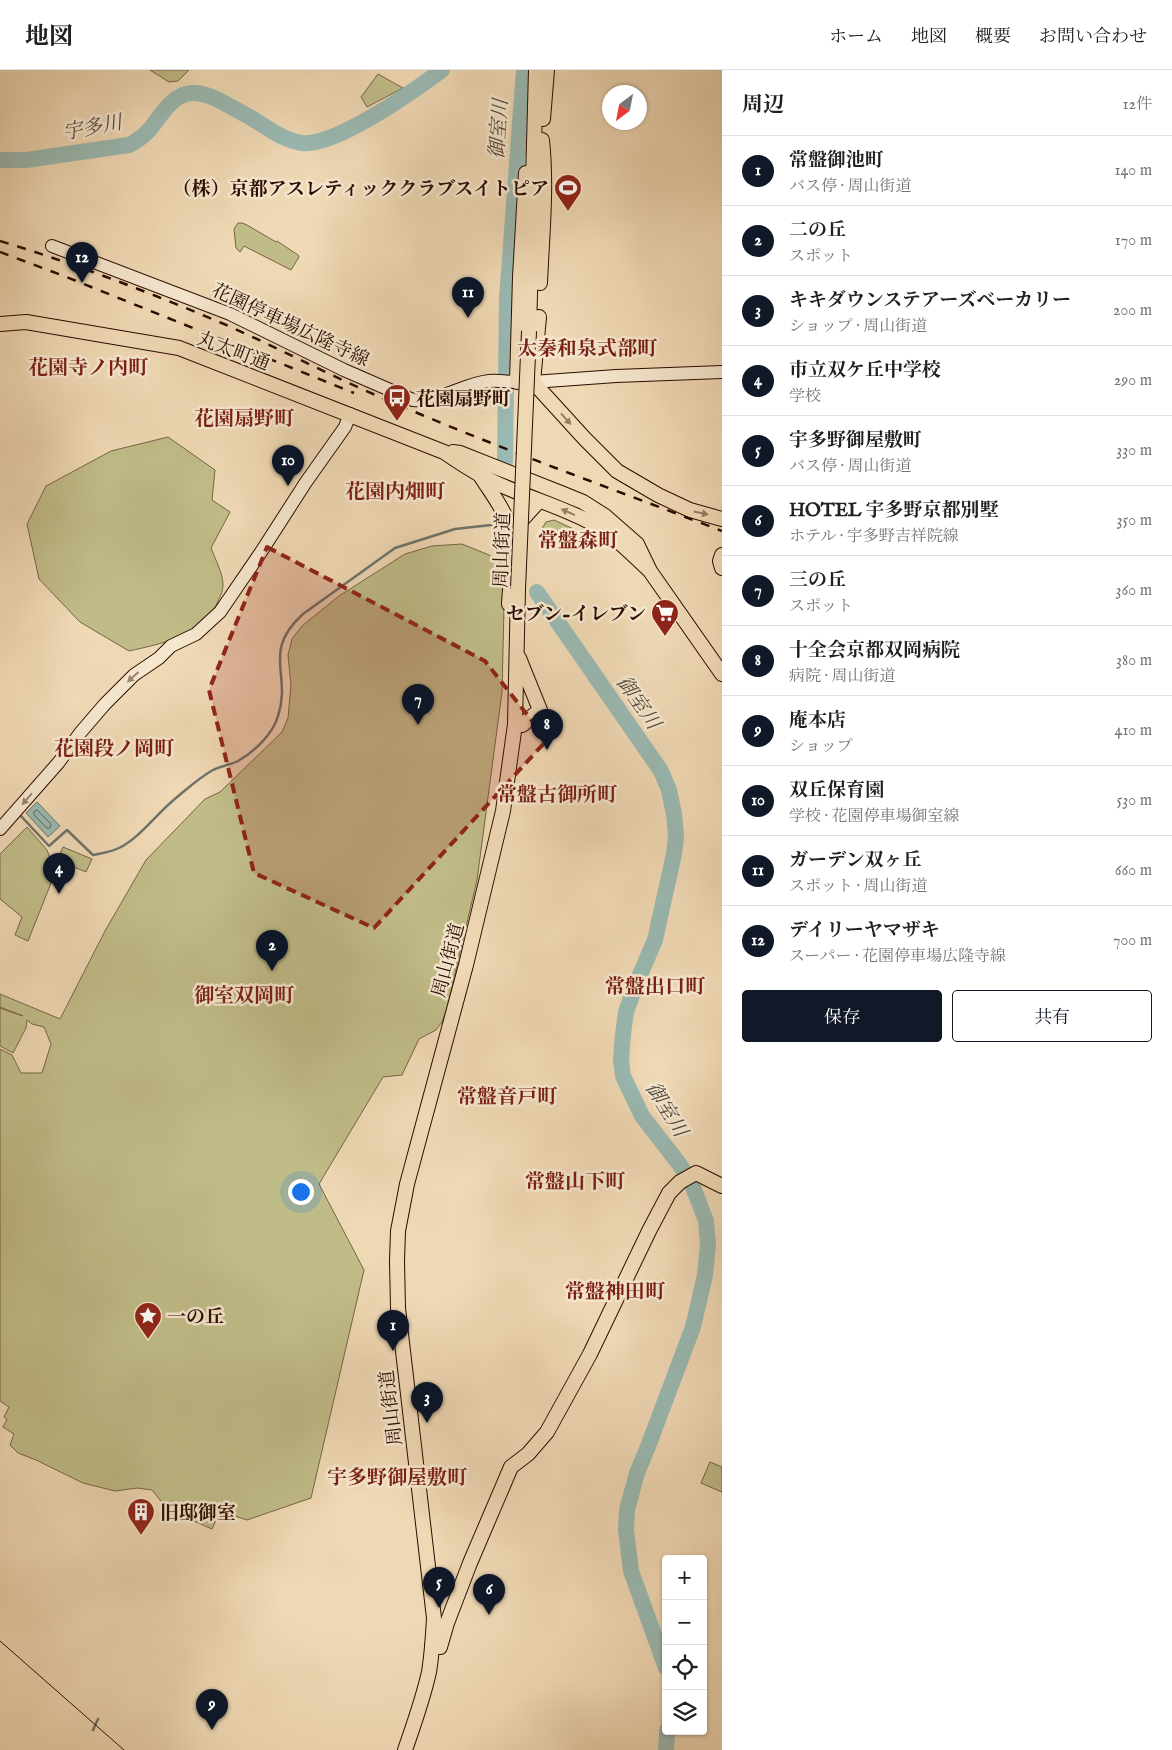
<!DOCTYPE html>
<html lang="ja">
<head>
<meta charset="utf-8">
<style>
  body { margin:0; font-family:"IM FELL English","Noto Serif JP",serif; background:#f2f2f2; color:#202124 }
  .controls { position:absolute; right:15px; bottom:15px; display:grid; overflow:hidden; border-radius:5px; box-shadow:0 1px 4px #0004 }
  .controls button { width:45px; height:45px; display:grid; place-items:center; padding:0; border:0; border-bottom:1px solid #e0e0e0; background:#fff; color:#202124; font:25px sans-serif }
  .compass { position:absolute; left:602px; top:15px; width:45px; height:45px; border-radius:50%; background:#fff; box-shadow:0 1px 4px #0004; rotate:212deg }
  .you { position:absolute; left:300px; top:1121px; width:18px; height:18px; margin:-12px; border:4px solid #fff; border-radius:50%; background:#1a73e8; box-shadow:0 0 0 8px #1a73e833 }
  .badge { display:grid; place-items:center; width:32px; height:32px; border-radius:50%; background:#111827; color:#fff; font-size:16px; font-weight:700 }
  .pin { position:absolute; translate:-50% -41px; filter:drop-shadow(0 1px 2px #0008) }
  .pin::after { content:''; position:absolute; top:26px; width:18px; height:15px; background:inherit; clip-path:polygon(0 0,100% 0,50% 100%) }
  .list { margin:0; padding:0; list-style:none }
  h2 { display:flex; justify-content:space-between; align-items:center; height:65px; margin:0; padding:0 20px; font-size:21px }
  h2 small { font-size:16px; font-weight:400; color:#757577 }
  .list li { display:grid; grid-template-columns:32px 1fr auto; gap:15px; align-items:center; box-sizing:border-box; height:70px; padding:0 20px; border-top:1px solid #e0e0e0 }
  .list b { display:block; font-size:19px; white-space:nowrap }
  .list p { margin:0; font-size:16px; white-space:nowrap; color:#757577 }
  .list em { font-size:16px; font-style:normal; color:#757577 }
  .actions { display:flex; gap:10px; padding:15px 20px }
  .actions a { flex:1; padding:11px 0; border:1px solid #111827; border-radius:5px; text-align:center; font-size:18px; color:#111827 }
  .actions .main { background:#111827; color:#fff }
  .icon { flex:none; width:28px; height:28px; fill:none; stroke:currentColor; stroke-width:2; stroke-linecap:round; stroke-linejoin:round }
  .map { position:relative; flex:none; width:722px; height:1680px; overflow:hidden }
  header { display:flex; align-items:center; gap:30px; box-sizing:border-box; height:70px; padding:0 25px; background:#fff; border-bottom:1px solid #e0e0e0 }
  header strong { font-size:24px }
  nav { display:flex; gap:28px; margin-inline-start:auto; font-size:18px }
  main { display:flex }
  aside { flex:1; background:#fff }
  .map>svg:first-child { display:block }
</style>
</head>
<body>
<header>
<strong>地図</strong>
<nav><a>ホーム</a><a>地図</a><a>概要</a><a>お問い合わせ</a></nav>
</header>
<main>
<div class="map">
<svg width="722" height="1680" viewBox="0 0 722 1680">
  <rect width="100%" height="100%" fill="#efd8b4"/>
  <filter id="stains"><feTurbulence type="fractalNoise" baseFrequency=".004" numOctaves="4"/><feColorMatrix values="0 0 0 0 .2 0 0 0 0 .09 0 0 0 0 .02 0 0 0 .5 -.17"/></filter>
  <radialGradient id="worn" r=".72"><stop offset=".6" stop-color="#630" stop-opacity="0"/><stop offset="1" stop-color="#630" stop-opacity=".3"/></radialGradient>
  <path fill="#c0bc88" stroke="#766444" d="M150 0H189L178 11 169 12Z
    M378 4 403 18 367 37 361 27Z
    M238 153H242L247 155 276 172 277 171 298 185 299 187 291 200 244 176 240 182 236 178 234 159Z
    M168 367 215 400 212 430 230 442 211 478C215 489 223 503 223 515 223 520 221 525 219 529 204 566 164 573 129 581L80 552 39 509 27 454 46 416 111 381Z
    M554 450 578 461 548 464 542 463 541 460 546 452Z
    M462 474 489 485 505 496 502 622 477 810 447 938 442 952 436 960 419 969 402 1005 383 1007 319 1114 364 1200 311 1428 247 1450 220 1441 212 1459 168 1440 152 1420 137 1418 115 1421 83 1413 36 1390 18 1383 10 1375 14 1364 3 1357 7 1349 4 1347 9 1337 0 1331V979L12 985 21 1003H42L51 974 44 957 32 954 27 950 26 958 13 983 0 976V938L23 946 0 937V924L60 949 105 861 146 790 205 729 220 722 282 662 288 648 291 615 288 585 292 569 302 556 339 526 405 484 432 476Z
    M27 757 47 780 51 791 59 793 28 871 15 865 22 847 0 829V784Z
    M63 777 92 789 86 802 57 790Z
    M710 1392 722 1397V1422L701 1413Z"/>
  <path fill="#9ab9b2" stroke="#6e736b" d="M37 732 60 756 48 767 26 743Z"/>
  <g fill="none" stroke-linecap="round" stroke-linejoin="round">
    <path stroke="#626259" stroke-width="1" d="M37 740 51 754 50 758H47L34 745V742Z"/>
    <path stroke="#6e736b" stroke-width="2.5" d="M20 745 49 776 67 760 93 785C102 783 111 782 119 778 141 767 157 743 176 728 187 719 200 707 213 700 221 696 230 695 238 691 254 682 273 664 278 646 292 604 261 582 303 544L395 478 455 459 500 454
      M93 1660 98 1649"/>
    <path stroke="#9ab9b2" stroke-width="16" d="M0 90H26L129 75C137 71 144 66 150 59 161 46 172 24 192 23 211 22 231 38 248 46 265 56 282 70 302 73 335 77 415 20 442 0
      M505 392 507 228 524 0
      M537 522 661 701 669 720 674 744 676 766 674 784 655 870 636 914 626 942 623 964 621 990 623 1006 642 1046 680 1095 693 1117 706 1151 708 1174 705 1205 693 1257 647 1379 637 1403 627 1440 626 1460 631 1501 666 1598
      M666 1680 667 1661"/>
    <defs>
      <path id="secondary" d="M52 176 230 244 344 300 413 330C440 332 463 314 489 311 498 310 508 312 517 312
        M533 312 616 306 722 302
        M0 759 59 692 80 663 105 634 134 605 159 588 171 576 196 564 220 542 261 482 306 412 345 357 350 344"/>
      <path id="primary" d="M0 254 26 252 179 278 444 382C460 393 476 404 494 412 527 428 565 437 597 456 617 468 633 485 650 501
        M522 312H533L585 369 617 401 658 425 690 440 722 449
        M453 382 460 383 561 423 583 432 605 446 637 474 650 501 722 604
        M722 485 720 491 722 498
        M432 1577H440L447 1553 470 1493 511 1397 528 1384 547 1362 590 1284 649 1161 669 1123 680 1112 696 1103 722 1116"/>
      <path id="trunk" d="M543 49 547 0
        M540 213C542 165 547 117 542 70
        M529 261 536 0
        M517 312 520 207 526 103
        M533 312 539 247
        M480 405C491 423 507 442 511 464 515 487 510 511 509 534
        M517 458 518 454 539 431
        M515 654 522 655 540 640 519 588
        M405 1680C414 1654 423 1629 429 1602 432 1584 433 1566 434 1548L398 1238 397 1191 398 1161 407 1114 466 895 503 741 515 654 518 519"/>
    </defs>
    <use href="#secondary" stroke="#2b0b00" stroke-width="14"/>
    <use href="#primary" stroke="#2b0b00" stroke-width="16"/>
    <use href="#trunk" stroke="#2b0b00" stroke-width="16"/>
    <use href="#secondary" stroke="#f5e6ce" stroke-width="12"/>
    <use href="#primary" stroke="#efd8b4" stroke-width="14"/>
    <use href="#trunk" stroke="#efd8b4" stroke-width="14"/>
    <path stroke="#2b0b00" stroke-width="1" d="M0 1571 124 1680"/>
    <path stroke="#2b0b00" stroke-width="2.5" stroke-dasharray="9 9" stroke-linecap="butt" d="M0 171C76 194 151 223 224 254 276 277 327 304 380 327 492 376 608 417 722 461
      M0 182 64 206 354 323"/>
    <defs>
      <path id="trunk-bridge" d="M518 519 529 261"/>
    </defs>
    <use href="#trunk-bridge" stroke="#2b0b00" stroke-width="16" stroke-linecap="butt"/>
    <use href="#trunk-bridge" stroke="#efd8b4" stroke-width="14"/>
  </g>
  <defs><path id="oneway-solid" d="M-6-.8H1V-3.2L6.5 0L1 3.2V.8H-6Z" transform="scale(1.25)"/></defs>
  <g fill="#977c63">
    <use href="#oneway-solid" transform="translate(566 349) rotate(48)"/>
    <use href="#oneway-solid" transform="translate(568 442) rotate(-156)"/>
    <use href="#oneway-solid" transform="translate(701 443) rotate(12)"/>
  </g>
  <g fill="#9a8371">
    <use href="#oneway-solid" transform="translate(133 607) rotate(138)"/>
    <use href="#oneway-solid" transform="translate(27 729) rotate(131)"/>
  </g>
  <path fill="#8f2418" fill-opacity="0.2" stroke="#8f2418" stroke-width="4" stroke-dasharray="10 6" stroke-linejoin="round" d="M267 477 485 591 547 670 374 858 254 803 209 620Z"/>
  <defs>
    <symbol id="stadium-pin" viewBox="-11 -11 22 30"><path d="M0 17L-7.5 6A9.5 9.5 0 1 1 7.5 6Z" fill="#8f2418" stroke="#f5e6ce"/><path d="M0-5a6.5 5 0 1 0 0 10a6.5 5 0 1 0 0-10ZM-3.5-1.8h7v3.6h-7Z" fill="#fff"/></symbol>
    <symbol id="bus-pin" viewBox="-11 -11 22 30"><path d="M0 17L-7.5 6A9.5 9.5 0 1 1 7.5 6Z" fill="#8f2418" stroke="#f5e6ce"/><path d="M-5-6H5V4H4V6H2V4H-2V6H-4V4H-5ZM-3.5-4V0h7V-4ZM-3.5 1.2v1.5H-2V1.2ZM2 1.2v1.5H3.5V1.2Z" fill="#fff"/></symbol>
    <symbol id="supermarket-pin" viewBox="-11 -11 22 30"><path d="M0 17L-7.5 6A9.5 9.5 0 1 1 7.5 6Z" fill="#8f2418" stroke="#f5e6ce"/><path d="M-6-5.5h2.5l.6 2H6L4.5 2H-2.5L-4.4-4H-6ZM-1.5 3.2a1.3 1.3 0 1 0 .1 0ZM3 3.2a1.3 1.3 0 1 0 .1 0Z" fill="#fff"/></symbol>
    <symbol id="sight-pin" viewBox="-11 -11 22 30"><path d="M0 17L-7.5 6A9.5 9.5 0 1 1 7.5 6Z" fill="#8f2418" stroke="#f5e6ce"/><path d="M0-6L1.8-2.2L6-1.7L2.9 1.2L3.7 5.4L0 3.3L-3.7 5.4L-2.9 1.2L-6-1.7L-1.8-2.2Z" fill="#fff"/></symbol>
    <symbol id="building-pin" viewBox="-11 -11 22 30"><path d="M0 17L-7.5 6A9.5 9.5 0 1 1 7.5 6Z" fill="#8f2418" stroke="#f5e6ce"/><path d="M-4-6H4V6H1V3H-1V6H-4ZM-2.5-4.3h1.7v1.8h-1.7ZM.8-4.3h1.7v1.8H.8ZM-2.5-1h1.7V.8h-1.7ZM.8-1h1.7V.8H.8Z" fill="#fff"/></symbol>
  </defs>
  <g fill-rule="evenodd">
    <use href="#stadium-pin" x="552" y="102" width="32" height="43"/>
    <use href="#bus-pin" x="381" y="312" width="32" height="43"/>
    <use href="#supermarket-pin" x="649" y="527" width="32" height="43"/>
    <use href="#sight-pin" x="132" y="1230" width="32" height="43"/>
    <use href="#building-pin" x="125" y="1426" width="32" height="43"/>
  </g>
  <g text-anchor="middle" stroke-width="5" stroke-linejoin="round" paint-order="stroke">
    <g font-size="19" font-weight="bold" fill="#2b0b00" stroke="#f5e6ce" text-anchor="start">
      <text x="549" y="125" text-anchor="end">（株）京都アスレティッククラブスイトピア</text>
      <text x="416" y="335">花園扇野町</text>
      <text x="646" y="550" text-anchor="end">セブン-イレブン</text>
      <text x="167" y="1253">一の丘</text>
      <text x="160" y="1449">旧邸御室</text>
    </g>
    <g font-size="19" fill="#2b0b00" stroke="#f5e6ce">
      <text transform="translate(291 254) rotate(25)" y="7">花園停車場広隆寺線</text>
      <text transform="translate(234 280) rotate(21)" y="7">丸太町通</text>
      <text transform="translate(501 480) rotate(-88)" y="7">周山街道</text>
      <text transform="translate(447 890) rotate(-75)" y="7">周山街道</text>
      <text transform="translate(390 1338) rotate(-97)" y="7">周山街道</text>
    </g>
    <g font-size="20" font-style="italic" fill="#52483e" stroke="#f5e6ce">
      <text transform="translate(92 57) rotate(-11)" y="7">宇多川</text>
      <text transform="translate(498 59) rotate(-86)" y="7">御室川</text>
      <text transform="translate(639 632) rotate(55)" y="7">御室川</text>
      <text transform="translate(667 1039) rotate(58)" y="7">御室川</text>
    </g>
    <g font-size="20" font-weight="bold" fill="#7a1f14" stroke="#f5e6ce">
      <text x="587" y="285">太秦和泉式部町</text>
      <text x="88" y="304">花園寺ノ内町</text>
      <text x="244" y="355">花園扇野町</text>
      <text x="395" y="428">花園内畑町</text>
      <text x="578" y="477">常盤森町</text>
      <text x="114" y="685">花園段ノ岡町</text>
      <text x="557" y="731">常盤古御所町</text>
      <text x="655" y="923">常盤出口町</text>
      <text x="244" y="932">御室双岡町</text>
      <text x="507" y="1033">常盤音戸町</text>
      <text x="575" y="1118">常盤山下町</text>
      <text x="615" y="1228">常盤神田町</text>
      <text x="397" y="1414">宇多野御屋敷町</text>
    </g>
  </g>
  <rect width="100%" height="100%" filter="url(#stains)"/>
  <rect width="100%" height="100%" fill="url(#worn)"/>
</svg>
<div class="controls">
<button>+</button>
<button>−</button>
<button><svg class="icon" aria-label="locate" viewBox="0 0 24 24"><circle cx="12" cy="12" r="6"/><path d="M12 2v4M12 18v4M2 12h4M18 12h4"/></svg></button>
<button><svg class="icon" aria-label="layers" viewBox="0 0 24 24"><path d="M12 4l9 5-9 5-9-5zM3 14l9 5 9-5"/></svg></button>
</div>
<svg class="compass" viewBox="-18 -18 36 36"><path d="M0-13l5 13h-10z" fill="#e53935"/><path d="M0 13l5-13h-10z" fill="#757577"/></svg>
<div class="you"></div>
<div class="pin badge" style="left:393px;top:1281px">1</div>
<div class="pin badge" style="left:272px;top:901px">2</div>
<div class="pin badge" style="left:427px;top:1353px">3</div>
<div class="pin badge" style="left:59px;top:824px">4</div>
<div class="pin badge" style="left:439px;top:1538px">5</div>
<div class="pin badge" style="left:489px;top:1545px">6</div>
<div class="pin badge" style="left:418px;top:655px">7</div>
<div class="pin badge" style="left:547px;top:680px">8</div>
<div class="pin badge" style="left:212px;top:1660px">9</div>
<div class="pin badge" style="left:288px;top:416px">10</div>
<div class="pin badge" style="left:468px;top:248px">11</div>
<div class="pin badge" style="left:82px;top:213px">12</div>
</div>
<aside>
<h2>周辺<small>12件</small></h2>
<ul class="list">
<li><span class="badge">1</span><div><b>常盤御池町</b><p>バス停 · 周山街道</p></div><em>140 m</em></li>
<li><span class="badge">2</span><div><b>二の丘</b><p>スポット</p></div><em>170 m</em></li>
<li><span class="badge">3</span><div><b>キキダウンステアーズベーカリー</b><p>ショップ · 周山街道</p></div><em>200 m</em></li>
<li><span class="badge">4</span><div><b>市立双ケ丘中学校</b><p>学校</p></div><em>290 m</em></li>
<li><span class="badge">5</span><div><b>宇多野御屋敷町</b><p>バス停 · 周山街道</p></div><em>330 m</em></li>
<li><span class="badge">6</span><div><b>HOTEL 宇多野京都別墅</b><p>ホテル · 宇多野吉祥院線</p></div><em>350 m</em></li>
<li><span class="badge">7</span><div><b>三の丘</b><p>スポット</p></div><em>360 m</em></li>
<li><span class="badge">8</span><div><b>十全会京都双岡病院</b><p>病院 · 周山街道</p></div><em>380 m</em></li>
<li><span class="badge">9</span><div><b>庵本店</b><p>ショップ</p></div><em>410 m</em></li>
<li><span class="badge">10</span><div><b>双丘保育園</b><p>学校 · 花園停車場御室線</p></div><em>530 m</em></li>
<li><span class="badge">11</span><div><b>ガーデン双ヶ丘</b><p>スポット · 周山街道</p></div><em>660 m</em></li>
<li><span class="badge">12</span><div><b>デイリーヤマザキ</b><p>スーパー · 花園停車場広隆寺線</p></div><em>700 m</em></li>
</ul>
<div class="actions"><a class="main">保存</a><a>共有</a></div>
</aside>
</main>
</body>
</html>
